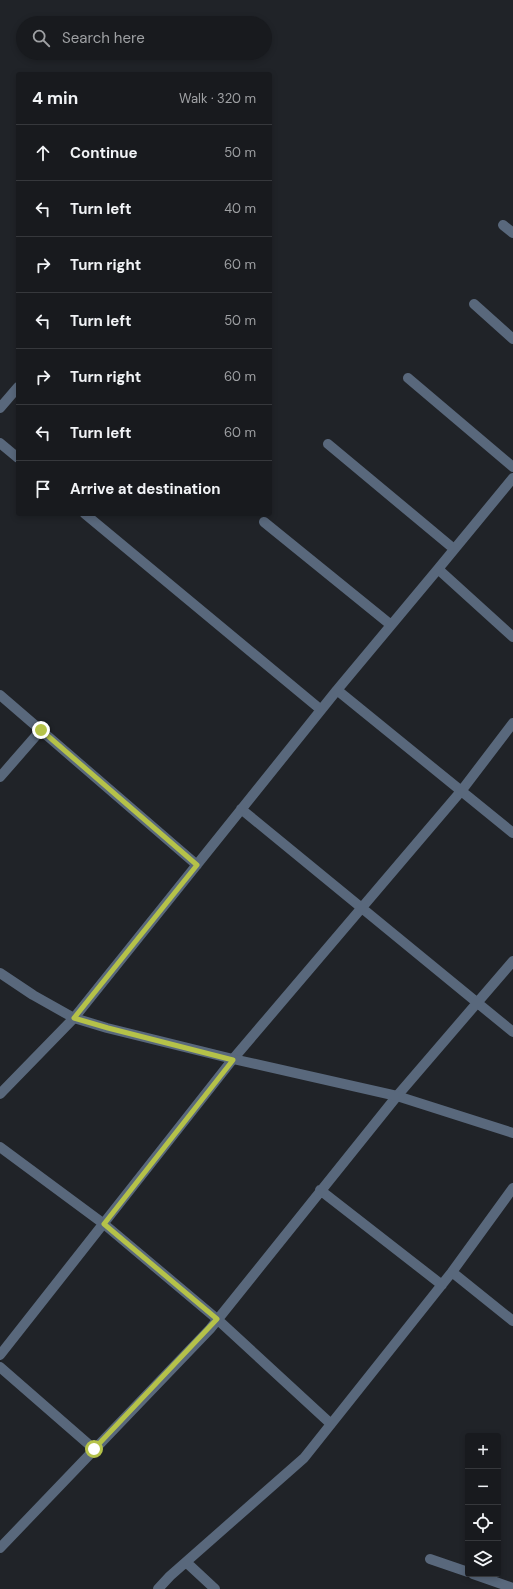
<!DOCTYPE html>
<html lang="en">
<head>
<meta charset="utf-8">
<style>
  body { margin:0; font-family:"DM Sans",sans-serif; background:#25272b; color:#f1f3f6 }
  .controls { position:absolute; right:12px; bottom:12px; display:grid; overflow:hidden; border-radius:4px; box-shadow:0 2px 6px #0003 }
  .controls button { width:36px; height:36px; display:grid; place-items:center; padding:0; border:0; border-bottom:1px solid #36383c; background:#181a1e; color:#f1f3f6; font:20px sans-serif }
  .stop { position:absolute; width:12px; height:12px; margin:-9px; border:3px solid #b5c249; border-radius:50%; background:#fff }
  .stop.end { background:#b5c249; border-color:#fff; box-shadow:0 1px 4px #0008 }
  .list { margin:0; padding:0; list-style:none }
  h2 { display:flex; justify-content:space-between; align-items:center; height:52px; margin:0; padding:0 16px; font-size:17px }
  h2 small { font-size:13px; font-weight:400; color:#9fa1a4 }
  .list li { display:grid; grid-template-columns:26px 1fr auto; gap:12px; align-items:center; box-sizing:border-box; height:56px; padding:0 16px; border-top:1px solid #36383c }
  .list b { display:block; font-size:15px; white-space:nowrap }
  .list em { font-size:13px; font-style:normal; color:#9fa1a4 }
  .icon { flex:none; width:22px; height:22px; fill:none; stroke:currentColor; stroke-width:2; stroke-linecap:round; stroke-linejoin:round }
  .map { position:relative; flex:none; width:513px; height:1589px; overflow:hidden }
  .search { position:absolute; background:#181a1e; box-shadow:0 2px 6px #0003; left:16px; top:16px; width:256px; height:44px; display:flex; align-items:center; gap:10px; box-sizing:border-box; padding:0 14px; border-radius:22px; color:#9fa1a4; font-size:15px }
  .panel { position:absolute; background:#181a1e; box-shadow:0 2px 6px #0003; left:16px; top:72px; width:256px; height:444px; border-radius:4px }
  .map>svg:first-child { display:block }
</style>
</head>
<body>
<div class="map">
<svg width="513" height="1589" viewBox="0 0 513 1589">
  <rect width="100%" height="100%" fill="#202328"/>
  <g fill="none" stroke-linecap="round" stroke-linejoin="round">
    <path stroke="#59687c" stroke-width="10" d="M503 225 513 233
      M474 304 513 339
      M408 378 513 467
      M0 408 18 387
      M0 443 18 458
      M328 444 454 549
      M513 478 438 569 513 637
      M85 514 320 709
      M264 522 391 625
      M438 569 337 690 513 833
      M0 695 197 865
      M0 777 41 730
      M241 809 513 1032
      M0 1094 74 1018 337 690
      M0 1147 104 1224 217 1319 331 1424
      M320 1190 442 1285
      M452 1272 513 1321
      M0 1355 233 1059 462 790 513 723
      M0 1367 94 1449
      M0 1548 210 1329 397 1096 513 961
      M430 1559 468 1572
      M186 1562 215 1589
      M473 1574 513 1588
      M158 1589 170 1576 304 1458 452 1272 513 1188"/>
    <path stroke="#59687c" stroke-width="10" d="M0 973 33 995 74 1018 107 1028 233 1059 397 1096 513 1133"/>
  </g>
  <g fill="none" stroke-linecap="round" stroke-linejoin="round">
    <path stroke="#b5c249" stroke-width="5" d="M41 730 197 865 74 1018 108 1028 233 1060 104 1224 217 1319 94 1449"/>
  </g>
</svg>
<div class="controls">
<button>+</button>
<button>−</button>
<button><svg class="icon" aria-label="locate" viewBox="0 0 24 24"><circle cx="12" cy="12" r="6"/><path d="M12 2v4M12 18v4M2 12h4M18 12h4"/></svg></button>
<button><svg class="icon" aria-label="layers" viewBox="0 0 24 24"><path d="M12 4l9 5-9 5-9-5zM3 14l9 5 9-5"/></svg></button>
</div>
<div class="stop" style="left:94px;top:1449px"></div>
<div class="stop end" style="left:41px;top:730px"></div>
<div class="search"><svg class="icon" aria-label="search" viewBox="0 0 24 24"><circle cx="10" cy="10" r="6"/><path d="M15 15l6 6"/></svg>Search here</div>
<section class="panel">
<h2>4 min<small>Walk · 320 m</small></h2>
<ul class="list">
<li><svg class="icon" aria-label="ahead" viewBox="0 0 24 24"><path d="M12 20V5M6 11l6-6 6 6"/></svg><div><b>Continue</b></div><em>50 m</em></li>
<li><svg class="icon" aria-label="left" viewBox="0 0 24 24"><path d="M17 20v-9H6M10 6l-5 5 5 5"/></svg><div><b>Turn left</b></div><em>40 m</em></li>
<li><svg class="icon" aria-label="right" viewBox="0 0 24 24"><path d="M7 20v-9h11M14 6l5 5-5 5"/></svg><div><b>Turn right</b></div><em>60 m</em></li>
<li><svg class="icon" aria-label="left" viewBox="0 0 24 24"><path d="M17 20v-9H6M10 6l-5 5 5 5"/></svg><div><b>Turn left</b></div><em>50 m</em></li>
<li><svg class="icon" aria-label="right" viewBox="0 0 24 24"><path d="M7 20v-9h11M14 6l5 5-5 5"/></svg><div><b>Turn right</b></div><em>60 m</em></li>
<li><svg class="icon" aria-label="left" viewBox="0 0 24 24"><path d="M17 20v-9H6M10 6l-5 5 5 5"/></svg><div><b>Turn left</b></div><em>60 m</em></li>
<li><svg class="icon" aria-label="arrive" viewBox="0 0 24 24"><path d="M6 21V4h12l-3 4 3 4H6"/></svg><div><b>Arrive at destination</b></div></li>
</ul>
</section>
</div>
</body>
</html>
